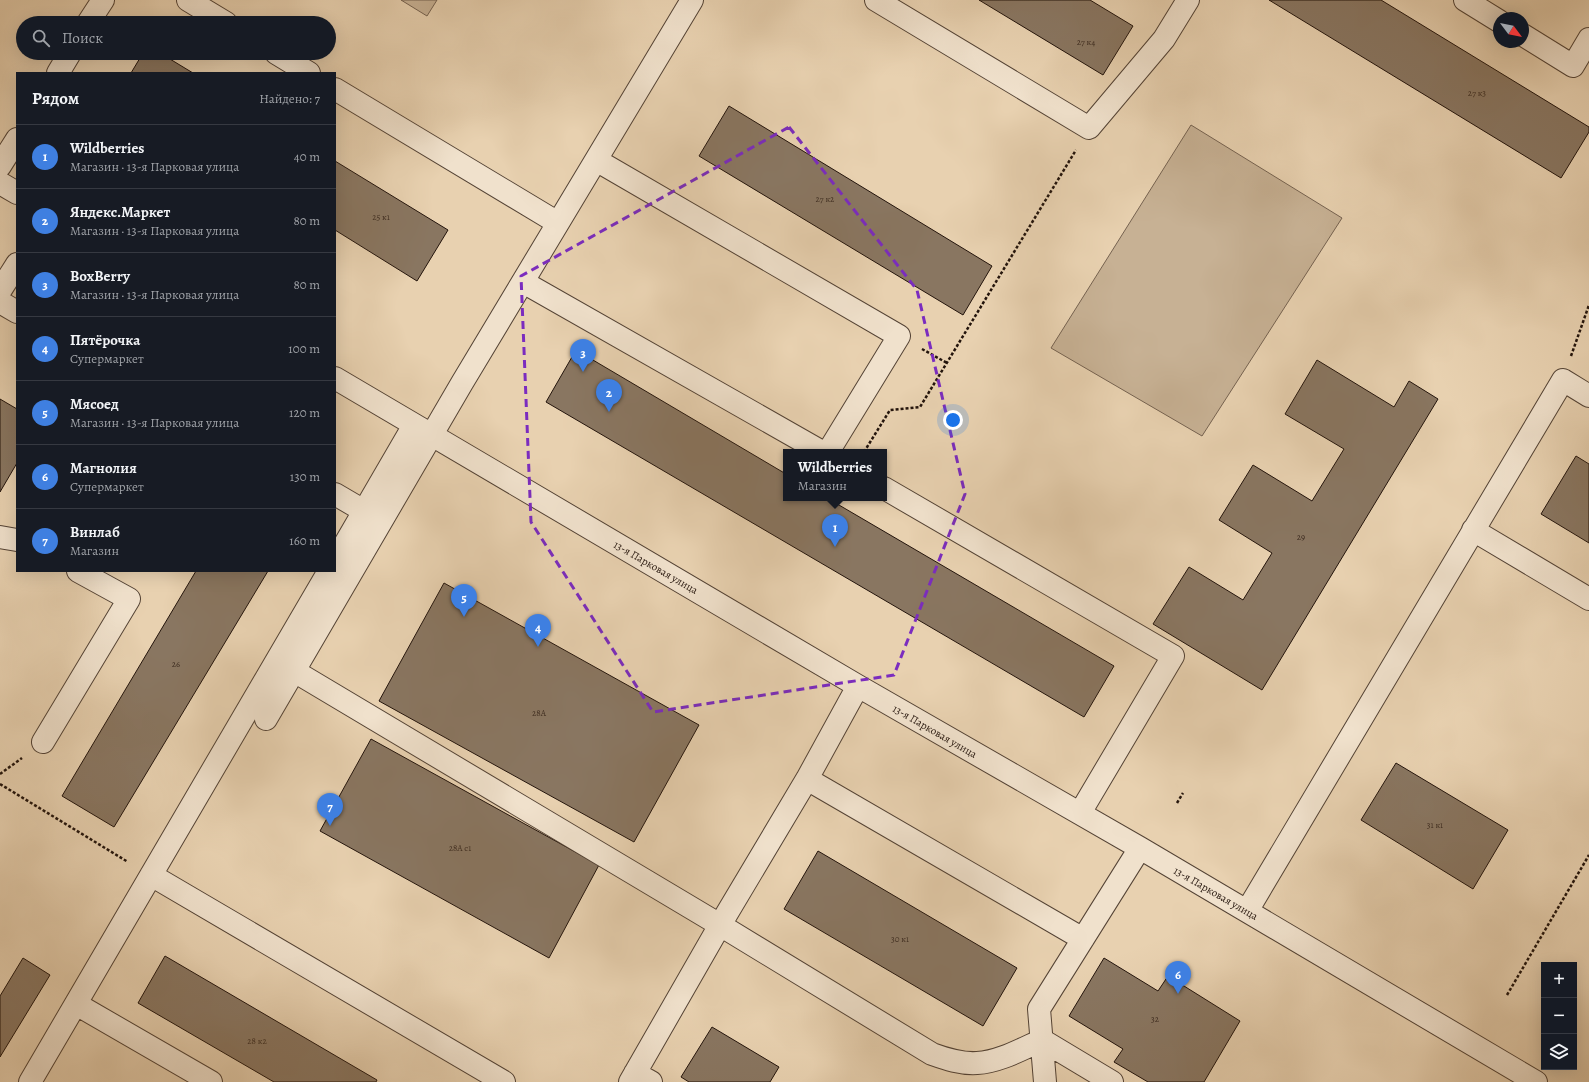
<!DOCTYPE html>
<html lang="ru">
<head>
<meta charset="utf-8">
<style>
  body { margin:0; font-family:Alegreya,serif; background:#20242c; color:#f1f3f6 }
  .controls { position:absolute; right:12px; bottom:12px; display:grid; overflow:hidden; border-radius:0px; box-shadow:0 4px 16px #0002 }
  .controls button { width:36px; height:36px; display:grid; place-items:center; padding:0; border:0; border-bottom:1px solid #363941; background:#171b24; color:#f1f3f6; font:20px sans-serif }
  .compass { position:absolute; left:1493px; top:12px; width:36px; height:36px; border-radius:50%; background:#171b24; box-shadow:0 4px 16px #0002; rotate:122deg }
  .you { position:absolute; left:953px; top:420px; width:14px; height:14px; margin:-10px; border:3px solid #fff; border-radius:50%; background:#1a73e8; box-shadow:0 0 0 6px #1a73e833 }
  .badge { display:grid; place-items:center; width:26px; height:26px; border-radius:50%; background:#2563eb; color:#fff; font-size:13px; font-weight:700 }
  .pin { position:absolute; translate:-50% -33px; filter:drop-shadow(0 1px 2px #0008) }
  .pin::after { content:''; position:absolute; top:21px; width:14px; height:12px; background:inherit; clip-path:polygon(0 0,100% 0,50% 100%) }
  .popup { position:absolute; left:783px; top:449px; width:104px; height:52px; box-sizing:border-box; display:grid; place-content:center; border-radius:0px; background:#171b24; filter:drop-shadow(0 1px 3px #0005); font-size:13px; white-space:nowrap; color:#9ea1a6 }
  .popup b { font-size:15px; color:#f1f3f6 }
  .popup::after { content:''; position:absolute; left:50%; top:100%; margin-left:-8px; border:8px solid transparent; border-top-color:#171b24 }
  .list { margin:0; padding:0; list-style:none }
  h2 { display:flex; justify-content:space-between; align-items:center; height:52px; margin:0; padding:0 16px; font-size:17px }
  h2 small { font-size:13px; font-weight:400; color:#9ea1a6 }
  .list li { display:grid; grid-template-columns:26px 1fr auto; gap:12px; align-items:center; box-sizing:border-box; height:64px; padding:0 16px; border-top:1px solid #363941 }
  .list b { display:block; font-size:15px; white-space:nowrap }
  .list p { margin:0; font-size:13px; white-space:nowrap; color:#9ea1a6 }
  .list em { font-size:13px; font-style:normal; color:#9ea1a6 }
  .icon { flex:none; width:22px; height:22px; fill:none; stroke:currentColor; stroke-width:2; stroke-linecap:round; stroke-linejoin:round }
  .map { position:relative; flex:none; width:1589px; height:1082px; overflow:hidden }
  .search { position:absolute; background:#171b24; box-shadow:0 4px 16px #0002; left:16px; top:16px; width:320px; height:44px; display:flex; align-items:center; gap:10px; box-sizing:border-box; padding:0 14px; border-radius:22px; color:#9ea1a6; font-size:15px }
  .panel { position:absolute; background:#171b24; box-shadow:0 4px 16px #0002; left:16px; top:72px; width:320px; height:500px; border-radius:0px }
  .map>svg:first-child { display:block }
</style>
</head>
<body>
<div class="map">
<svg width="1589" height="1082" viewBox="0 0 1589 1082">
  <rect width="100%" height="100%" fill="#e8d1b0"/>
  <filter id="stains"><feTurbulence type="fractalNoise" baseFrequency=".005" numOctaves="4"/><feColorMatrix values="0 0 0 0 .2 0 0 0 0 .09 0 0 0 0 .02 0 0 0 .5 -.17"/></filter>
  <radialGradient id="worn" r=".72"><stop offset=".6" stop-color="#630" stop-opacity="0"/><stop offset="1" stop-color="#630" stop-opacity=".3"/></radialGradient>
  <path fill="#c7b194" stroke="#756250" d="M401 0H437L427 16Z
    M1191 125 1342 218 1202 436 1051 348Z"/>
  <path fill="#897661" stroke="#23140c" d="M979 0H1090L1133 26 1103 75Z
    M1269 0H1381L1589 127V132L1561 178Z
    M143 53H160L193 73H131Z
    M729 106 992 266 963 315 699 156Z
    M335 161 448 230 417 281 335 230Z
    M576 350 786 474V498H827L1114 666 1084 717 546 402Z
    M1317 360 1394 407 1409 381 1438 399 1262 690 1153 624 1189 567 1243 600 1272 553 1219 520 1253 465 1312 501 1344 449 1285 414Z
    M0 399 17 409V463L0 492Z
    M1576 456 1589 464V543L1541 514Z
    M196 571H268L114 827 62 796Z
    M444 583 699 725 634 842 379 701Z
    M371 739 599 865 549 958 320 831Z
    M1396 763 1508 830 1473 889 1361 820Z
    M818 851 1017 968 983 1026 784 909Z
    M165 956 377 1080 376 1082H274L138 1003Z
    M23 958 50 975 0 1057V996Z
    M1104 958 1158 991 1168 976 1240 1021 1204 1082H1148L1114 1062 1123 1049 1069 1016Z
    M712 1027 779 1067 770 1082H689L681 1077Z"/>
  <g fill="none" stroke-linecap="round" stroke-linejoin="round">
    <defs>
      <path id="minor" d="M188 0 226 23
        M876 0 1089 128 1164 39 1188 0
        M1465 0 1499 21
        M88 23 103 0
        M1523 35 1573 66 1589 39
        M276 53 309 73
        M58 73 70 53
        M335 89 558 223
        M596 160 899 336 828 452
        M0 166 17 139
        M0 183 17 193
        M523 282 822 452
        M0 291 17 264
        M0 302 17 312
        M335 378 858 686 1140 848 1536 1082
        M884 488 1173 656 1080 813
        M335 494 364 511
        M1473 530 1589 599
        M0 537 17 540
        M335 561 414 425
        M294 671 720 925 932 1054C946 1059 961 1064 977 1063 999 1062 1022 1049 1042 1040L1112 1082
        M266 719 462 383 692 0
        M43 742 129 599 78 571
        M807 779 1083 939
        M151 875 504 1082
        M1247 911 1563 380 1589 396
        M76 1004 211 1082
        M635 1073 651 1082
        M30 1082 329 571
        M630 1082 720 925 807 779 858 686
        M1045 1082 1039 1009 1140 848"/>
    </defs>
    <use href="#minor" stroke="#544335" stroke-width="24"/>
    <path stroke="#23140c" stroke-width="2.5" stroke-dasharray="3 2" stroke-linecap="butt" d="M922 349 947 363
      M1571 356 1589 305
      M864 452 890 410 920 407 1076 150
      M0 774 22 758
      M0 784 128 862
      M1177 803 1183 793
      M1507 995 1589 855"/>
    <use href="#minor" stroke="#f0e1cc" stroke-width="22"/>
  </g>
  <path fill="none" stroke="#7b2cbf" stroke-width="3" stroke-dasharray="8 5" stroke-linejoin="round" d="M789 127 917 290 965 494 894 675 653 712 531 522 521 276Z"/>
  <g text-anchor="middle" stroke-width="3.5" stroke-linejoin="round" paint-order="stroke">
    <g font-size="9" fill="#3c2c21">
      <text x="1086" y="45">27 к4</text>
      <text x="1477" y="96">27 к3</text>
      <text x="825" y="202">27 к2</text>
      <text x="381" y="220">25 к1</text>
      <text x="1301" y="540">29</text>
      <text x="176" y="667">26</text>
      <text x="539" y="716">28А</text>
      <text x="1435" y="828">31 к1</text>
      <text x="460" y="851">28А с1</text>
      <text x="900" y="942">30 к1</text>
      <text x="1155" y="1022">32</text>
      <text x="257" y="1044">28 к2</text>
    </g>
    <g font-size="11" fill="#23140c" stroke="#f0e1cc">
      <text transform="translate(656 567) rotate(30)" y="4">13-я Парковая улица</text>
      <text transform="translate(935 731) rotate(30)" y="4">13-я Парковая улица</text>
      <text transform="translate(1216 893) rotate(30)" y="4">13-я Парковая улица</text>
    </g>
  </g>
  <rect width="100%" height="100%" filter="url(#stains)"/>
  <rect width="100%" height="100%" fill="url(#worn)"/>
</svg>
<div class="controls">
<button>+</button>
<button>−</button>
<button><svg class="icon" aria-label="layers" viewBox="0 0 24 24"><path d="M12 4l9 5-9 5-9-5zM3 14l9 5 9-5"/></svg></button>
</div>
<svg class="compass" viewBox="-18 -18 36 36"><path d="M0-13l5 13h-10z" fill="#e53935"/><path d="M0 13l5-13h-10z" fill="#9ea1a6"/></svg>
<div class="you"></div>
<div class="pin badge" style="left:835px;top:547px;background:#3f7fe0">1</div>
<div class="popup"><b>Wildberries</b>Магазин</div>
<div class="pin badge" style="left:609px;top:412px;background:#3f7fe0">2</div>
<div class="pin badge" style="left:583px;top:372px;background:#3f7fe0">3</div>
<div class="pin badge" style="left:538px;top:647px;background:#3f7fe0">4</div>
<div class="pin badge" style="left:464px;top:617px;background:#3f7fe0">5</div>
<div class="pin badge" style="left:1178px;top:994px;background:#3f7fe0">6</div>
<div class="pin badge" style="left:330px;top:826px;background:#3f7fe0">7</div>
<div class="search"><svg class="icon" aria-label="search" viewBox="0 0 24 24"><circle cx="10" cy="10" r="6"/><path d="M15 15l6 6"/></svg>Поиск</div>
<section class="panel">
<h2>Рядом<small>Найдено: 7</small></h2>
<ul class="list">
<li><span class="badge" style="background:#3f7fe0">1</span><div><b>Wildberries</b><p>Магазин · 13-я Парковая улица</p></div><em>40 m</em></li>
<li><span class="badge" style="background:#3f7fe0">2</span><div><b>Яндекс.Маркет</b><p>Магазин · 13-я Парковая улица</p></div><em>80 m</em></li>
<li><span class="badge" style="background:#3f7fe0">3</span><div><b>BoxBerry</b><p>Магазин · 13-я Парковая улица</p></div><em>80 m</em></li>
<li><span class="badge" style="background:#3f7fe0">4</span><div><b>Пятёрочка</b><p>Супермаркет</p></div><em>100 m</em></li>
<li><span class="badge" style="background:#3f7fe0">5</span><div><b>Мясоед</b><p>Магазин · 13-я Парковая улица</p></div><em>120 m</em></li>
<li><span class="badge" style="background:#3f7fe0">6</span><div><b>Магнолия</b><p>Супермаркет</p></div><em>130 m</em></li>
<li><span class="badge" style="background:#3f7fe0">7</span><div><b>Винлаб</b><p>Магазин</p></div><em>160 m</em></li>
</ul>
</section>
</div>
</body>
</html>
